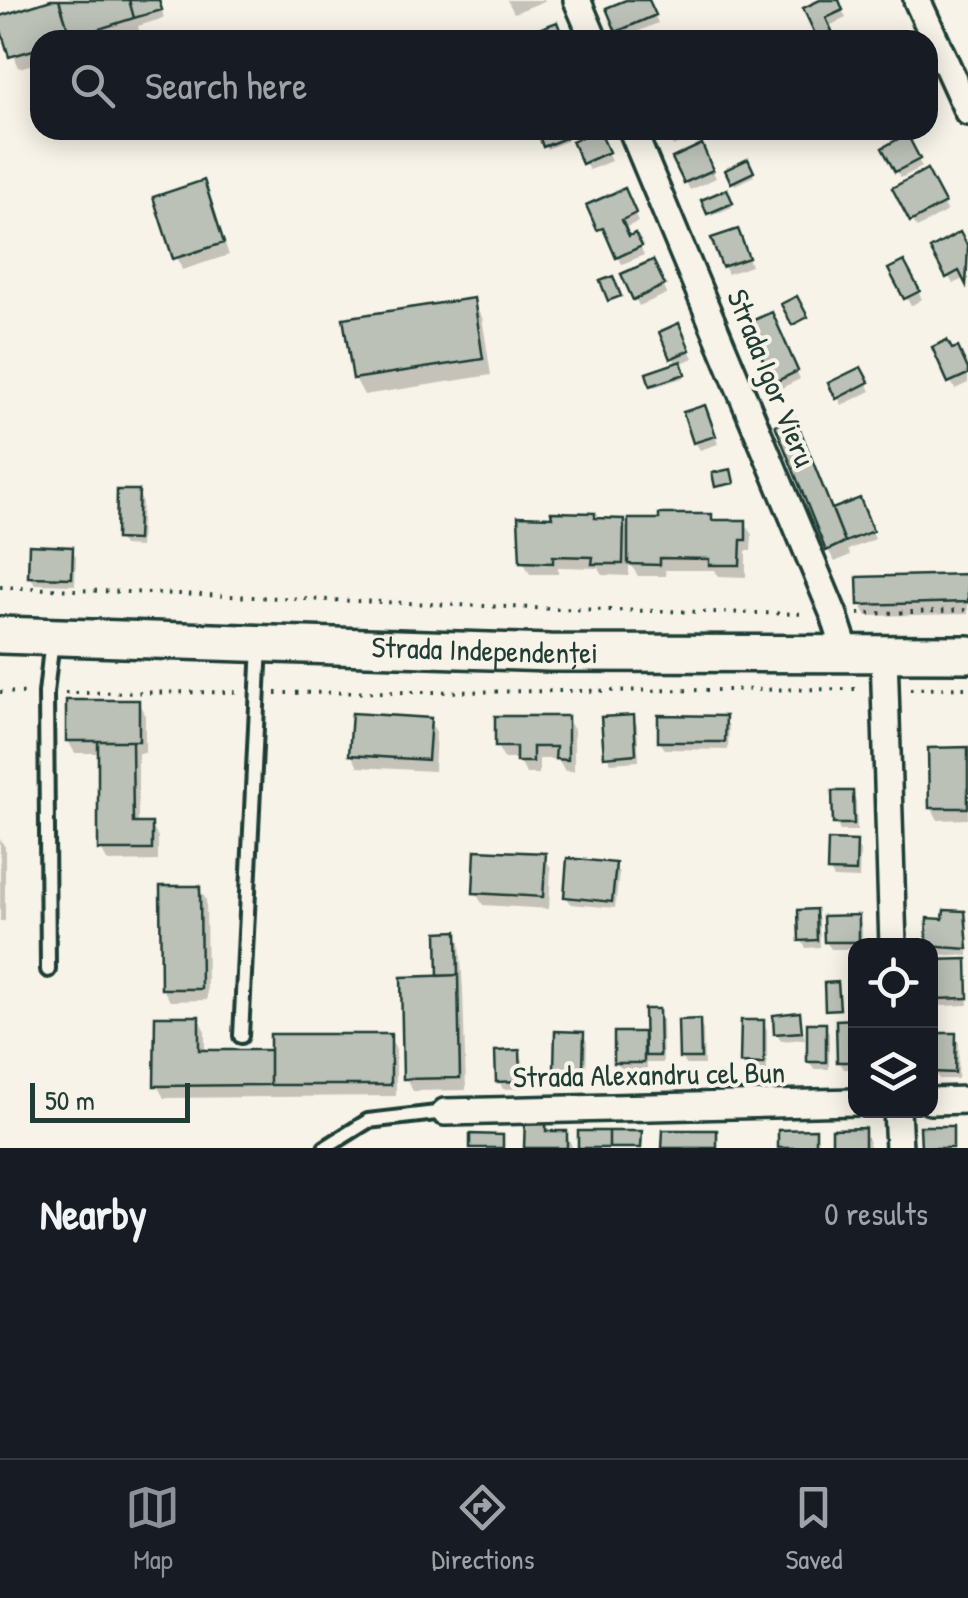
<!DOCTYPE html>
<html lang="en">
<head>
<meta charset="utf-8">
<style>
  body { margin:0; font-family:"Patrick Hand",sans-serif; background:#242831; color:#f1f3f6 }
  .controls { position:absolute; right:30px; bottom:30px; display:grid; overflow:hidden; border-radius:20px; box-shadow:0 5px 25px #0003 }
  .controls button { width:90px; height:90px; display:grid; place-items:center; padding:0; border:0; border-bottom:2px solid #363941; background:#171b24; color:#f1f3f6; font:50px sans-serif }
  .scale { position:absolute; left:30px; bottom:25px; width:160px; box-sizing:border-box; padding-left:10px; border:5px solid #1f3d34; border-top:0; font-size:28px; line-height:35px; white-space:nowrap; color:#1f3d34; -webkit-text-stroke:8px #f7f3e8; paint-order:stroke }
  .list { margin:0; padding:0; list-style:none }
  h2 { display:flex; justify-content:space-between; align-items:center; height:130px; margin:0; padding:0 40px; font-size:42px }
  h2 small { font-size:32px; font-weight:400; color:#9ea1a6 }
  .icon { flex:none; width:55px; height:55px; fill:none; stroke:currentColor; stroke-width:2; stroke-linecap:round; stroke-linejoin:round }
  .map { position:relative; flex:none; width:968px; height:1148px; overflow:hidden }
  .search { position:absolute; background:#171b24; box-shadow:0 5px 25px #0003; left:30px; right:30px; top:30px; height:110px; display:flex; align-items:center; gap:25px; box-sizing:border-box; padding:0 35px; border-radius:30px; color:#9ea1a6; font-size:38px }
  .sheet { height:310px; background:#171b24 }
  nav { display:flex; justify-content:space-around; align-items:center; box-sizing:border-box; height:140px; border-top:2px solid #363941; background:#171b24; font-size:28px; color:#9ea1a6 }
  nav a { display:grid; justify-items:center; gap:5px }
  nav .on { color:#8c9099 }
  .map>svg:first-child { display:block }
</style>
</head>
<body>
<div class="map">
<svg width="968" height="1148" viewBox="0 0 968 1148">
  <rect width="100%" height="100%" fill="#f7f3e8"/>
  <filter id="ink" filterUnits="userSpaceOnUse"><feTurbulence type="fractalNoise" baseFrequency=".01" numOctaves="2"/><feDisplacementMap in="SourceGraphic" scale="20" xChannelSelector="R" yChannelSelector="G"/><feConvolveMatrix kernelMatrix="1 2 1 2 8 2 1 2 1" color-interpolation-filters="sRGB"/></filter>
  <g filter="url(#ink)">
    <path fill="#0003" d="M59 0H159L164 18 138 26 139 31 110 40H40V62L19 68 0 19Z
      M507 0H547L514 13Z
      M632 0H648L658 23 623 38 618 31Z
      M826 0H837L846 18 829 26 833 40H821L806 10Z
      M553 130H563L567 141 547 149 541 135Z
      M665 130H703L704 131 673 146Z
      M906 138 922 167 901 178 885 149Z
      M602 140 611 161 589 170 585 163Z
      M705 155 716 178 690 190 686 182Z
      M747 163 754 176 735 185 729 172Z
      M926 173 947 211 917 228 896 189Z
      M203 183 229 255 182 270 156 198Z
      M726 192 732 207 711 216 705 201Z
      M628 199 638 222 624 228 629 238 639 243 644 255 622 264 590 207Z
      M959 236 968 252V283L965 278 953 284 934 250Z
      M742 239 751 266 728 274 724 266Z
      M903 264 922 299 911 306 891 270Z
      M657 270 667 294 639 306 635 298Z
      M472 301 482 317 491 375 364 395 355 378Z
      M776 322 800 379 779 389 775 381Z
      M682 334 693 358 680 364 685 377 654 387 649 374 677 365 673 358Z
      M860 370 871 391 842 405 831 384Z
      M968 373V383L955 389 951 382Z
      M708 415 718 444 700 450 695 442Z
      M138 493 142 501 140 547 123 546 118 538Z
      M858 501 875 539 848 550 850 555 835 562 828 550 832 511Z
      M594 516 597 521H623L631 535 710 517 713 522 745 523 752 535 751 551H746V577L718 576 715 570H665L666 576H638L629 562V576L602 575 598 568 558 567V574H530L523 561Z
      M72 549 76 557 75 585 35 584 30 576Z
      M968 577V614L867 616 860 604Z
      M138 702 145 715V753H138V825H151L158 837V861L108 862 101 849 100 753H75L68 741Z
      M632 717 637 725 639 761 611 763 607 756Z
      M567 718 574 730V771H565L558 759H539V774H526L519 759H504L497 746Z
      M724 718 729 726 728 750 665 749 660 742Z
      M429 720 436 733 434 771 358 767 351 754Z
      M968 750V819L938 820 931 807Z
      M852 793 856 801 857 831H840L836 823Z
      M0 839 5 847V921H0Z
      M855 843 860 851 859 879 834 878 830 871Z
      M544 856 551 868 549 909 483 905 476 893Z
      M614 865 619 873 615 908 571 904 566 896Z
      M199 888 206 900 207 1000 170 1001 163 989Z
      M815 912 819 919 820 947 806 948 801 940Z
      M964 914 968 921V956L933 954 930 946 946 922Z
      M857 918 862 925V946H856V949H831L826 942Z
      M456 934 460 942 463 990 466 1090 413 1091 406 1079Z
      M965 962 968 1005 941 1006 936 998Z
      M658 1012 662 1019 663 1063H647V1070H621L616 1062 617 1034 647 1035Z
      M799 1015 805 1039 781 1041 777 1034Z
      M198 1018 205 1031V1053L272 1052 389 1036 396 1049V1096L164 1098 157 1085Z
      M699 1022 703 1030 704 1065H686L681 1058Z
      M763 1022 767 1030V1071L747 1070 742 1063Z
      M856 1022V1069H844L839 1061Z
      M825 1026 829 1033V1069H814L809 1061Z
      M583 1034 587 1042 586 1078 561 1077 556 1070Z
      M954 1036 959 1043 958 1079H939L935 1071Z
      M518 1052 523 1060 524 1088 503 1089 499 1081Z
      M527 1121H545L552 1134H566L573 1148H527Z
      M864 1130 871 1148H834V1131Z"/>
    <path fill="#bbc1b6" stroke="#1f3d34" stroke-width="2.5" d="M51 0H59L71 38 40 40V48L9 57 0 27V16Z
      M59 0H129L134 18 71 38Z
      M129 0H159L162 10 134 18Z
      M626 0H649L656 15 616 32 606 8Z
      M820 0H839L843 10 826 18 832 31 817 38 803 8Z
      M557 22 564 40H530L528 33Z
      M546 130H565L568 137 543 147 538 133Z
      M599 130 609 152 582 164 572 141Z
      M907 134 920 159 895 172 882 148Z
      M702 144 713 170 684 183 672 158Z
      M748 159 754 172 731 183 725 170Z
      M927 169 945 203 910 222 892 188Z
      M204 180 224 243 173 259 153 197Z
      M625 188 636 213 622 220 629 236 635 233 642 246 616 258 603 228 597 230 586 205Z
      M727 189 733 203 707 214 701 200Z
      M738 229 749 258 722 267 711 238Z
      M960 232 968 247 966 285 959 271 946 278 930 249Z
      M653 260 665 285 633 300 621 274Z
      M904 261 920 291 904 299 888 269Z
      M613 276 621 296 608 301 600 281Z
      M797 296 808 317 792 325 781 304Z
      M474 298 483 359 353 379 343 318Z
      M772 312 798 371 773 383 747 323Z
      M679 323 690 350 670 359 659 332Z
      M947 340 952 349 958 347 968 369V374L948 383 932 347Z
      M681 361 685 374 650 386 646 373Z
      M861 367 869 382 836 399 828 383Z
      M705 405 716 436 693 443 683 412Z
      M795 417 845 542 826 551 775 425Z
      M731 469 734 483 715 487 712 473Z
      M117 490H139L137 540 116 539Z
      M860 498 873 531 845 542 832 509Z
      M551 512 595 513V518L624 519 623 564H592L593 557 553 556V563L520 562 518 516 552 517Z
      M659 514H712V520H746V540H741L740 565H709V559L660 558V565L628 564V519H659Z
      M29 545 73 547 72 578 28 577Z
      M968 574V602L858 605 857 577Z
      M66 700H139V741H66Z
      M352 713 431 718 428 760 349 755Z
      M634 715 636 754 604 757 601 717Z
      M658 715 726 716 725 742H658Z
      M495 716H568V760L555 759 556 747H533V762H516V747H495Z
      M98 741H132L133 823H152V850H98Z
      M968 747V808H929L928 748Z
      M832 791H853L854 824H833Z
      M828 840 857 841 856 872 827 871Z
      M475 850 546 853 543 897 473 893Z
      M567 858 616 863 612 902 564 897Z
      M160 886H200L201 989H161Z
      M816 909 817 940 799 941 798 910Z
      M944 910 965 911 968 949 926 946 927 918 943 919Z
      M859 915V942H824L823 916Z
      M457 931 458 975 438 976 437 932Z
      M967 959 968 998 934 999 933 960Z
      M458 975 460 1078 403 1079 401 977Z
      M838 982 840 1009 825 1010 824 983Z
      M644 1009H659L660 1056H645Z
      M800 1012 802 1032 774 1034 773 1015Z
      M155 1016H199V1050H270V1085L154 1086Z
      M700 1019 701 1058H679L678 1020Z
      M856 1019V1062H837L836 1020Z
      M741 1020H764V1064L740 1063Z
      M807 1023H826V1062H807Z
      M555 1031 584 1032 583 1071 554 1070Z
      M614 1032H644V1063H614Z
      M934 1033H956L955 1073 932 1072Z
      M270 1034H391V1085H270Z
      M520 1050 521 1081 496 1082 495 1051Z
      M525 1118 546 1119V1131H567V1148H524Z
      M920 1126H953V1148H921Z
      M865 1128V1148H832V1129Z
      M816 1129V1148H778V1130Z
      M663 1130H717V1148H662Z
      M578 1131H609V1148H578Z
      M609 1131H642L641 1148H609Z
      M470 1134 503 1135V1148H470Z"/>
    <g fill="none" stroke-linecap="round" stroke-linejoin="round">
      <defs>
        <path id="lane" d="M48 970 46 693 52 639
          M241 1036 260 645
          M325 1148 368 1121 445 1112"/>
        <path id="street" d="M577 0 594 40
          M917 0 968 112
          M632 130 834 615 846 652
          M884 653 893 946
          M930 1101 968 1100
          M897 1110 899 1148
          M445 1112 856 1102"/>
        <g id="secondary">
          <path id="s1" d="M0 635 550 653 968 654"/>
        </g>
      </defs>
      <use href="#lane" stroke="#1f3d34" stroke-width="20"/>
      <use href="#street" stroke="#1f3d34" stroke-width="32"/>
      <use href="#secondary" stroke="#1f3d34" stroke-width="42"/>
      <path stroke="#1f3d34" stroke-width="4" stroke-dasharray="2.5 8" stroke-linecap="butt" d="M0 587 559 609 808 614
        M858 614 968 610
        M910 689 968 688
        M0 692 30 693
        M65 693 240 692
        M275 693 860 689"/>
      <use href="#lane" stroke="#f7f3e8" stroke-width="12"/>
      <use href="#street" stroke="#f7f3e8" stroke-width="25"/>
      <use href="#secondary" stroke="#f7f3e8" stroke-width="35"/>
    </g>
  </g>
  <g text-anchor="middle" stroke-width="8" stroke-linejoin="round" paint-order="stroke">
    <g font-size="30" fill="#1f3d34" stroke="#f7f3e8">
      <text transform="translate(771 378) rotate(68)" y="10">Strada Igor Vieru</text>
      <text dy="10" stroke="none"><textPath href="#s1" startOffset="485">Strada Independenței</textPath></text>
      <text transform="translate(649 1075) rotate(-1)" y="10">Strada Alexandru cel Bun</text>
    </g>
  </g>
</svg>
<div class="controls">
<button><svg class="icon" aria-label="locate" viewBox="0 0 24 24"><circle cx="12" cy="12" r="6"/><path d="M12 2v4M12 18v4M2 12h4M18 12h4"/></svg></button>
<button><svg class="icon" aria-label="layers" viewBox="0 0 24 24"><path d="M12 4l9 5-9 5-9-5zM3 14l9 5 9-5"/></svg></button>
</div>
<div class="scale">50 m</div>
<div class="search"><svg class="icon" aria-label="search" viewBox="0 0 24 24"><circle cx="10" cy="10" r="6"/><path d="M15 15l6 6"/></svg>Search here</div>
</div>
<section class="sheet">
<h2>Nearby<small>0 results</small></h2>
<ul class="list">
</ul>
</section>
<nav>
<a class="on"><svg class="icon" aria-label="map" viewBox="0 0 24 24"><path d="M3 6l6-2 6 2 6-2v14l-6 2-6-2-6 2zM9 4v14M15 6v14"/></svg>Map</a>
<a><svg class="icon" aria-label="directions" viewBox="0 0 24 24"><path d="M12 3l9 9-9 9-9-9zM9 14v-3h6M13 9l2 2-2 2"/></svg>Directions</a>
<a><svg class="icon" aria-label="saved" viewBox="0 0 24 24"><path d="M7 4h10v16l-5-4-5 4z"/></svg>Saved</a>
</nav>
</body>
</html>
